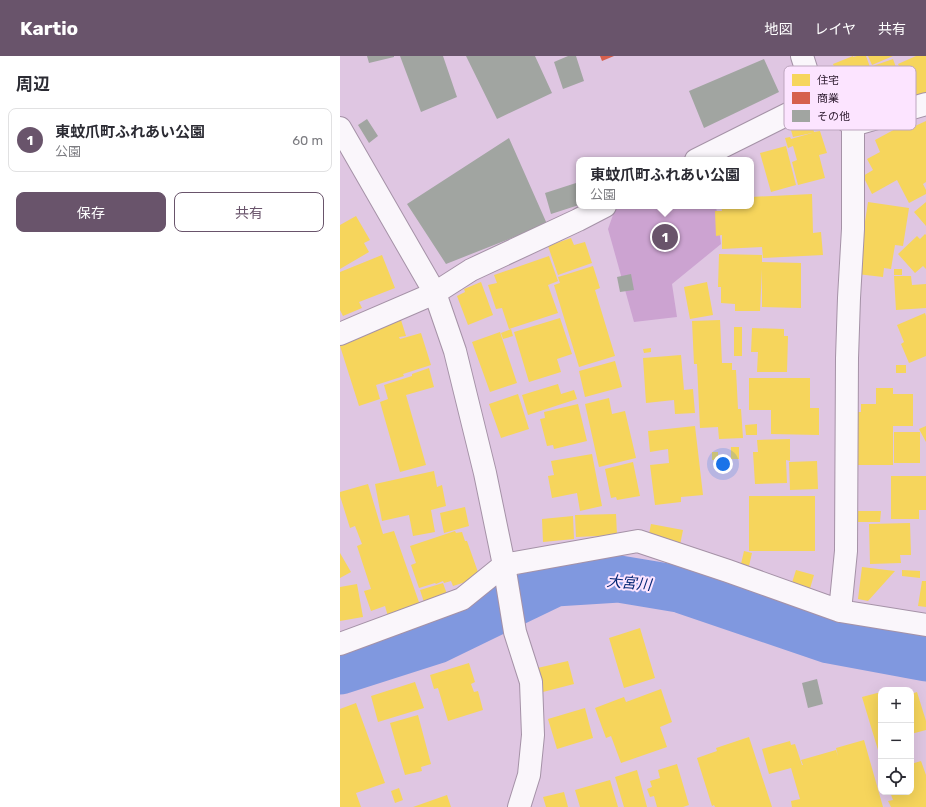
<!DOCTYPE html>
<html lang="ja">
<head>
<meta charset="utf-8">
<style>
  body { margin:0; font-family:Rubik,"Noto Sans JP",sans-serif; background:#f2f2f3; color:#2b2b33 }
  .controls { position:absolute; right:12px; bottom:12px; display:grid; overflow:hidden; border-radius:8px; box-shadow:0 4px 16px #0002 }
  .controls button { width:36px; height:36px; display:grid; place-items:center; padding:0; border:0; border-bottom:1px solid #e1e1e2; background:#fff; color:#2b2b33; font:20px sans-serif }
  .you { position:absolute; left:383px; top:408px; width:14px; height:14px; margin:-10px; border:3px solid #fff; border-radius:50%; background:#1a73e8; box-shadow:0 0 0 6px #1a73e833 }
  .badge { display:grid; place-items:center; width:26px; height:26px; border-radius:50%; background:#69546b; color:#fff; font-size:13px; font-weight:700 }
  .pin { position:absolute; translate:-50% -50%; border:2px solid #fff; box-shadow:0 1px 4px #0006 }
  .popup { position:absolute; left:236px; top:101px; width:178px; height:52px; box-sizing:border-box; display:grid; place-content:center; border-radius:8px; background:#fff; filter:drop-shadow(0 1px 3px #0005); font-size:13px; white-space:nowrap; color:#7c7c81 }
  .popup b { font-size:15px; color:#2b2b33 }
  .popup::after { content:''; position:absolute; left:50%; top:100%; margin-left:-8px; border:8px solid transparent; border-top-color:#fff }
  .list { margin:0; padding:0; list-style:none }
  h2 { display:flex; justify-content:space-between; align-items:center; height:52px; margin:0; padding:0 16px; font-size:17px }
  h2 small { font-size:13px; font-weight:400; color:#7c7c81 }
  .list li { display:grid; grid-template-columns:26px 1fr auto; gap:12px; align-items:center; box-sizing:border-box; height:64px; margin:0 8px 8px; padding:0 8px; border:1px solid #e1e1e2; border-radius:8px }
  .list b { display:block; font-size:15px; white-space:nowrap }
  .list p { margin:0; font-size:13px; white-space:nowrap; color:#7c7c81 }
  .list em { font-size:13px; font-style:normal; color:#7c7c81 }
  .actions { display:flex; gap:8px; padding:12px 16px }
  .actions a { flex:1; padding:9px 0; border:1px solid #69546b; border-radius:8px; text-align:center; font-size:14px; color:#69546b }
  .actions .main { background:#69546b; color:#fff }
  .icon { flex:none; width:22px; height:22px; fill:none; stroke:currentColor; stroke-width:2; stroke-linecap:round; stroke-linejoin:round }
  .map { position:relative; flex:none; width:586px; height:751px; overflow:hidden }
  header { display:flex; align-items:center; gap:24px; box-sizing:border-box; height:56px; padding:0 20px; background:#69546b; color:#fff }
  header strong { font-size:19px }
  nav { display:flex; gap:22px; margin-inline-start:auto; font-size:14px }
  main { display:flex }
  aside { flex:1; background:#fff }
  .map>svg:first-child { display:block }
</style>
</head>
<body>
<header>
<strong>Kartio</strong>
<nav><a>地図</a><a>レイヤ</a><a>共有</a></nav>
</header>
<main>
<aside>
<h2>周辺<small></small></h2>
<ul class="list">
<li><span class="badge">1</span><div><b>東蚊爪町ふれあい公園</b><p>公園</p></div><em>60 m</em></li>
</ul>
<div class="actions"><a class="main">保存</a><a>共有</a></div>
</aside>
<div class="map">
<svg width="586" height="751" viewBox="0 0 586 751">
  <rect width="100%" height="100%" fill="#dfc6e2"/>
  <path fill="#cca3d1" d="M279 150H376L381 188 332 228 337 261 294 266 268 173 274 156Z"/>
  <path fill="#f6d55c" d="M513 0V1L517 0H526L530 11 553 3 565 36 517 54 505 22 499 24 493 8Z
    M528 0H553L532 9Z
    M576 0H586V37L574 43 558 8Z
    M470 61 474 76 480 75 487 97 479 99 485 122 458 129 452 106 457 104 453 90 448 92 445 82 450 81 451 83 472 77 453 81 449 67Z
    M572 64 575 70 586 65V126L583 128 586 134V138L569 147 557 124 532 138 523 120 533 114 527 103 540 96 535 84Z
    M446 90 456 129 431 136 420 97Z
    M472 138 473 177 481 176 483 199 423 202 422 191 382 193V179L376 180 375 155H382L381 150H411V141Z
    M528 146 569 152 563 190 555 189 551 213 544 212 543 221 517 218Z
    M586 146V170L574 156Z
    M16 160 30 184 24 187 29 196 0 213V169Z
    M585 178 586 179V213L583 210 575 217 558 198 577 180 580 183Z
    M231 182 234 189 245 186 252 207 218 219 208 190Z
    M379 198 422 199V206L461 207V252L422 251V213L420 255H395V248L381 247V231H378Z
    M42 199 55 232 19 246 22 252 3 260 0 254V216Z
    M209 200 218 225 208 229 218 257 169 273 162 252 156 253 148 229 157 227 154 219Z
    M253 210 260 232 255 234 275 300 239 311 214 229 220 227 218 221Z
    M554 213H562V219H554Z
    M554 220H571L572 229 586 228V252L556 254Z
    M141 226 153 259 128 269 117 240 125 236 124 233Z
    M367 226 373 259 350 263 344 231Z
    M585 257 586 260V300L569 307 561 288 564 286 557 269Z
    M220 262 232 298 217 303 221 316 189 326 174 276Z
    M61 264 66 280 59 281 60 283 81 277 91 309 63 318 64 320 36 329 40 343 19 350 0 290V284Z
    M380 264 382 307H392V314H396L398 353H401L403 382 379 383 378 371 360 372 357 308H354L352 265Z
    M394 271H402V300H394Z
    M412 272 444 273V280H448L447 316H417L418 296H411Z
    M171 273 173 280 163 283 161 277Z
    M160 276 177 327 150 336 132 286Z
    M311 292V296L304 297 303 293Z
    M341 299 344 334 353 333 355 357 335 358 334 344 306 347 303 302Z
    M275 305 282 331 245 341 239 315Z
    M556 309H566V317H556Z
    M89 312 94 331 66 339 86 409 60 416 40 346 48 343 44 329 72 320V318Z
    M409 322H470V352H479V379L431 378V354H409Z
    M218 328 221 338 234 334 237 343 188 359 182 339Z
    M536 332H553V338H573V370H553V409H517V356H521V348H536Z
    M178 338 189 373 161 382 149 348Z
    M269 342 272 358 285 355 296 402 259 411 245 348Z
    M238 348 247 385 214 393 213 389 207 390 200 363 205 362 204 356Z
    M417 368V379H406L405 369Z
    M355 370 363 439 341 441V446L315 449 310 409 329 407 328 393 310 396 308 375Z
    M586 370V386L579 373Z
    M554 376H580V407H554Z
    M450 383V405L446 404 447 427 415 428 413 396H418L417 384Z
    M391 391H399V403H391Z
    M372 396H378V404H372Z
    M252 398 262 450 240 455 237 437 212 442 208 420 214 419 211 405Z
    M477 405 478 433 450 434 449 406Z
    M293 406 300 440 277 444 276 441 271 442 265 413Z
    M94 415 97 431 102 429 106 450 91 454 95 476 73 480 69 459 42 465 35 428Z
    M551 420H586V454H579V463H551Z
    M28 428 43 478 54 475 81 552 49 564 45 550 31 555 24 535 31 533 17 490 22 488 15 470 10 472 0 440V436Z
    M409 440H475V495H409Z
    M125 451 129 470 104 477 100 457Z
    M518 455H541L540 466H518Z
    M276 458 277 479 236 481 235 459Z
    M233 460 234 483 203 486 202 463Z
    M570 467 571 499H560L561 507 530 508 529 468Z
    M311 468 343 474 340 489 308 483Z
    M115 475 116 477 122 476 125 485H127L139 519 132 524 113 530 111 525 104 527 103 525 96 528 95 527 79 532 71 509 76 507 70 490Z
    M404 495 412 497 409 510 401 508Z
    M0 497 11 516 0 522Z
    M522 511 555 515 528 545 518 543Z
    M456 514 474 519 469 536 451 530Z
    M562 514 580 515V522L562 520Z
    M582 525H586V551L578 550Z
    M103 527 108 541 85 549 80 534Z
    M17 528 23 561 0 565V531Z
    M300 572 315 622 284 632 269 582Z
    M228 605 234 628 199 637 193 613Z
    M129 607 135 626 131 628 134 636 138 635 143 654 108 665 98 632 94 633 90 619Z
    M75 626 84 652 38 666 31 640Z
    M321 633 332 666 320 671 327 691 281 707 271 680 266 682 255 652 284 641 286 646Z
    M541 636V693L538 694 522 641Z
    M577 636 586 665V674L571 678V638Z
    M16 647 45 727 16 737 21 751H0V653Z
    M245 652 253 682 217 693 208 663Z
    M78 659 91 708 81 711 82 715 65 719 50 667Z
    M409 681 432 751H375L374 749 372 750 357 702 377 695 376 692Z
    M524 684 543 751H452L451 745 460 743 451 712 429 718 422 693 450 685 451 689 455 688 462 709H463L461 704 496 694 498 700 496 692Z
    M581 705 586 719V751H551L548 745 553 744 550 736H571V708Z
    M337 708 349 749 343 751H317L314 740 310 741 307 733 312 731 310 725 320 722 318 714Z
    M297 714 307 751H284L275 721Z
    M270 724 278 751H240L235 734Z
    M59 732 63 744 55 747 51 735Z
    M224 736 228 751H206L203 741Z
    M107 739 111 751H73Z"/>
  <path fill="#d6604d" d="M260 0H274L262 5Z"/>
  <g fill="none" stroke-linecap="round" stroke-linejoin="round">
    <path stroke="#8098df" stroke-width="47" d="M0 615 97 584 215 527 279 523 339 533 489 584 586 602"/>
  </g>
  <path fill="#a1a5a1" d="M27 0H54V1L29 7Z
    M60 0H103L117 41 81 56Z
    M126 0H195L212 37 157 63Z
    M228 0H236L244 25 223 33 214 6Z
    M424 3 439 36 364 72 349 35Z
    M27 63 38 80 29 87 18 69Z
    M169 82 207 168 106 208 67 148Z
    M236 127 239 136V149L211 158 205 137Z
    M291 218 294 234 280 236 277 221Z
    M477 623 483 648 468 652 462 627Z"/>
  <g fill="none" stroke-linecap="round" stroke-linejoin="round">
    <defs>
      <path id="minor" d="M462 0 476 44 513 69
        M513 69 586 48
        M0 72 95 237 115 295 145 417 164 509 175 576 191 626 193 679 189 719 179 751
        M356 104 476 44
        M0 278 95 237 131 214 238 164 265 150
        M500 555 506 495 507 302 509 242 513 173V69
        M0 588 122 543 164 509 298 485 388 515 500 555 586 569"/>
    </defs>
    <use href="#minor" stroke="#a592a7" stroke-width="24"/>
    <use href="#minor" stroke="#faf6fb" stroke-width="22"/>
  </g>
  <g text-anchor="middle" stroke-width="4" stroke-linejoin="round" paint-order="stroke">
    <g font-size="15" font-style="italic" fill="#052775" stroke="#fce4ff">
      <text transform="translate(289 527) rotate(5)" y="5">大宮川</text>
    </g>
  </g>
  <rect x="444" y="10" width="132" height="64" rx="6" fill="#fce4ff" stroke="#bda6bf" stroke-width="1"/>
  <rect x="452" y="18" width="18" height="12" fill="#f6d55c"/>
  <rect x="452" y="36" width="18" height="12" fill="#d6604d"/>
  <rect x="452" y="54" width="18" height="12" fill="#a1a5a1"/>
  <g font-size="11" fill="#29172b">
    <text x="477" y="28">住宅</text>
    <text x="477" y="46">商業</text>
    <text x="477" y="64">その他</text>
  </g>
</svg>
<div class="controls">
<button>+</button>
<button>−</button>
<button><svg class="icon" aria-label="locate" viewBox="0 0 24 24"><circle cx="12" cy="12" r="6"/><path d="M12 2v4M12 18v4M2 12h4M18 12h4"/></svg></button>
</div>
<div class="you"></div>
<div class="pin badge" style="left:325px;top:181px">1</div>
<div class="popup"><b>東蚊爪町ふれあい公園</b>公園</div>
</div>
</main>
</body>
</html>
